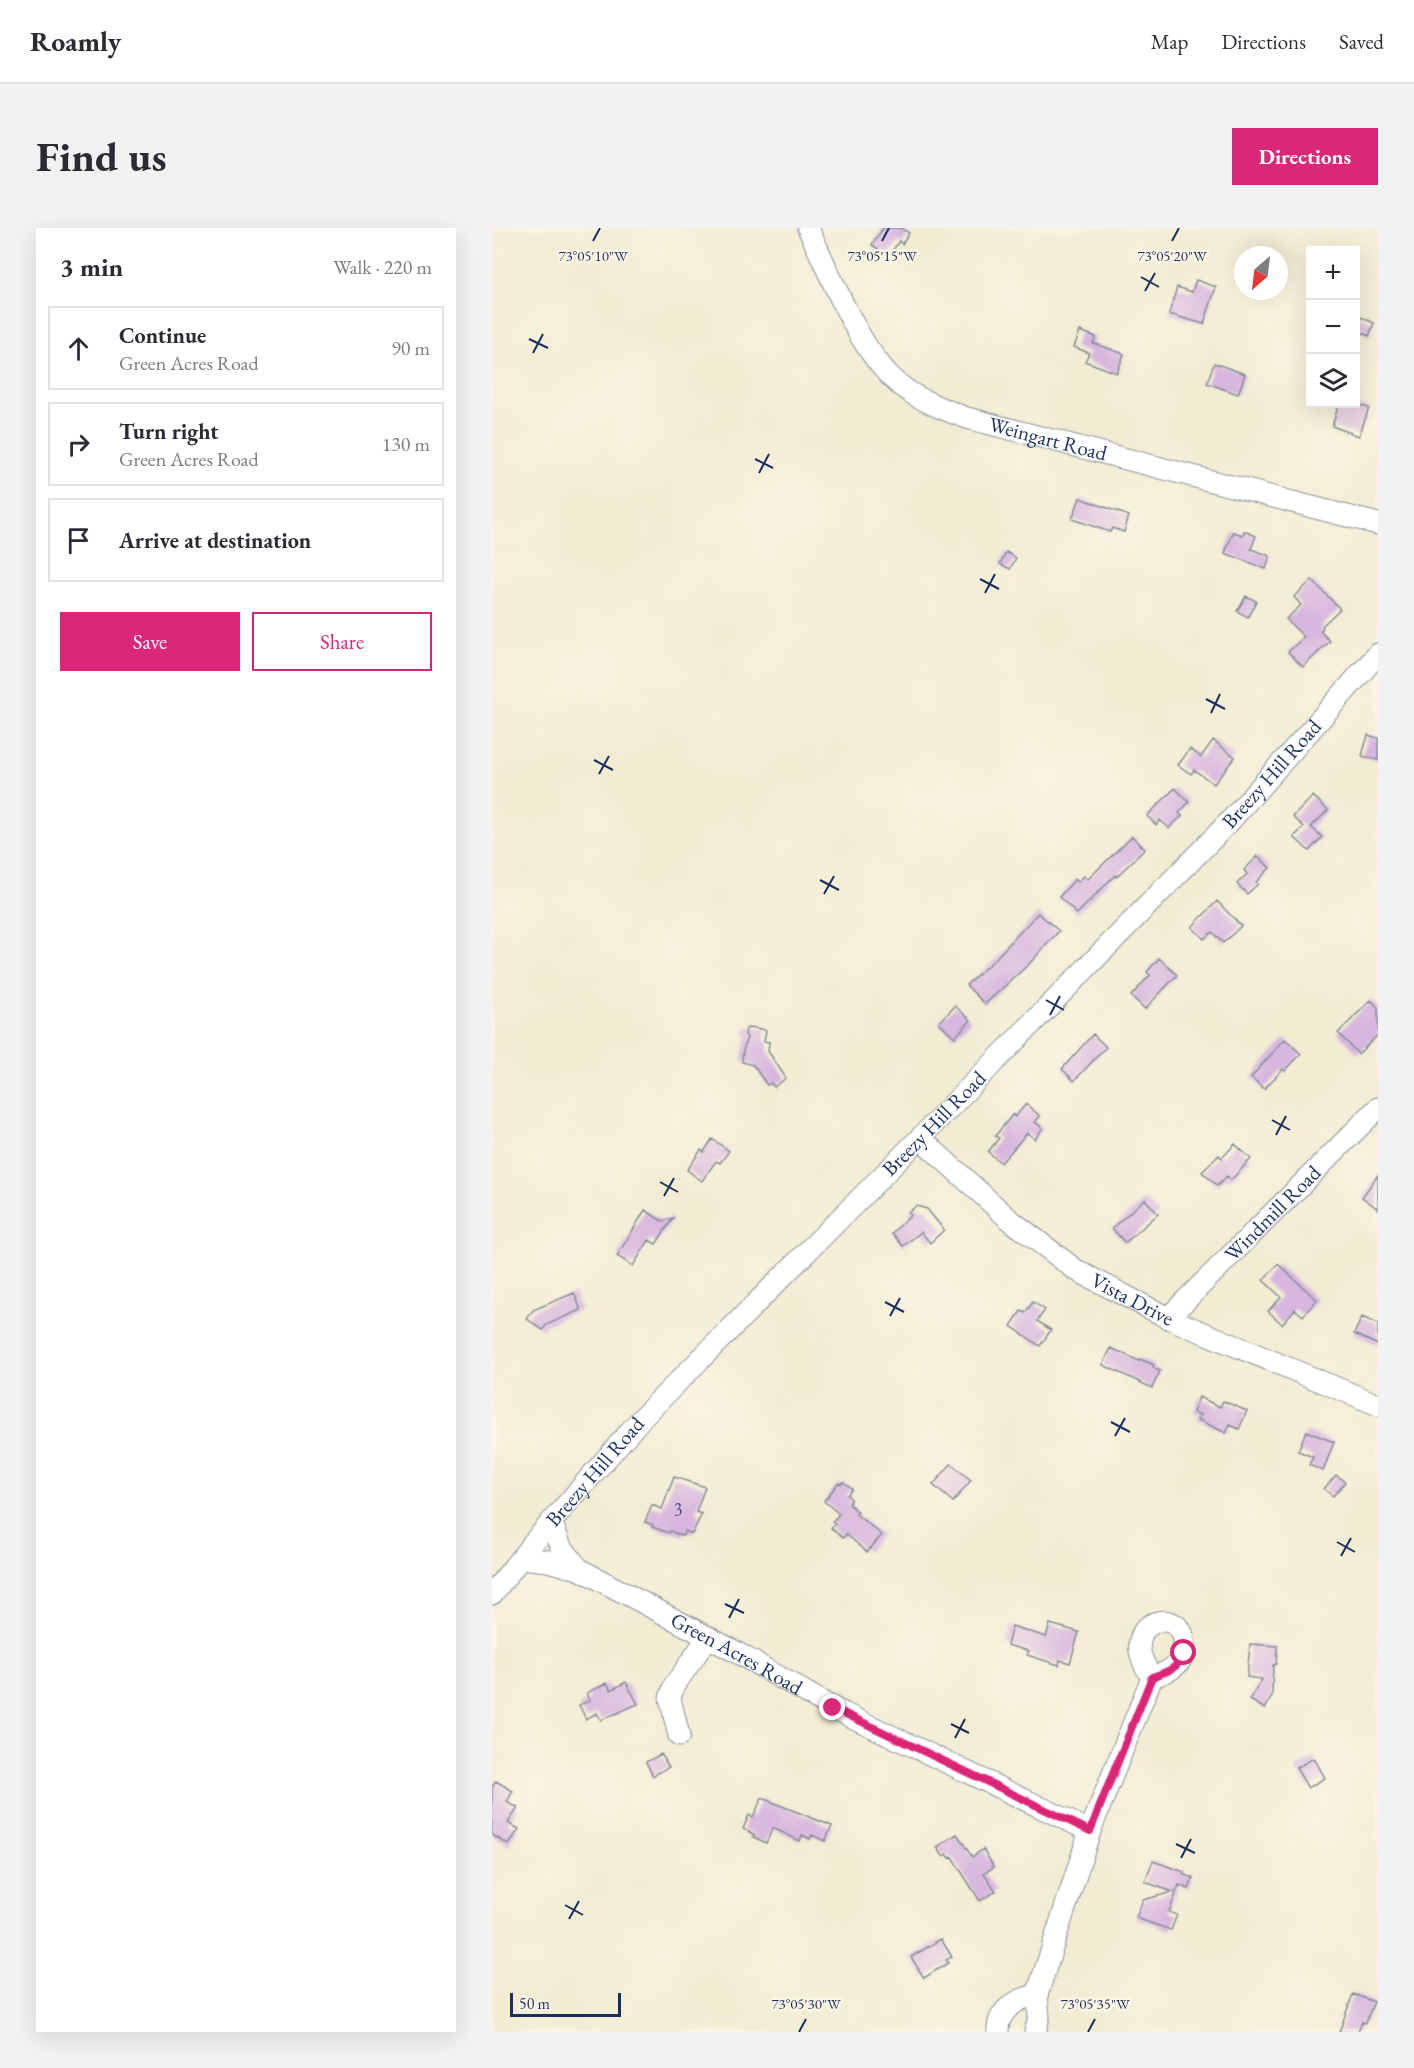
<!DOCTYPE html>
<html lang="en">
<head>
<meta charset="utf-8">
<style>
  body { margin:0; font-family:"EB Garamond",serif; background:#f2f2f3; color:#2b2b33 }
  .controls { position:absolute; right:18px; top:18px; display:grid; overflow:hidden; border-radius:0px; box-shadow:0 6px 24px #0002 }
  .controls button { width:54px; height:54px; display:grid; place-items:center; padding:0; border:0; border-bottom:2px solid #e1e1e2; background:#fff; color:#2b2b33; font:30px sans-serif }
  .compass { position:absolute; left:742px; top:18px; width:54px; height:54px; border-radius:50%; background:#fff; box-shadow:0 6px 24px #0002; rotate:208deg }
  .scale { position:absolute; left:18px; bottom:15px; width:111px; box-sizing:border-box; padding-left:6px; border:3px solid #1b2f5e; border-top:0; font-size:16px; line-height:21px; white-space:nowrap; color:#1b2f5e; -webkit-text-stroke:4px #fcf5e5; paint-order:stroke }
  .stop { position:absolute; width:18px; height:18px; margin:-14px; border:4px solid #db2777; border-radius:50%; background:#fff }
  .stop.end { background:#db2777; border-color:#fff; box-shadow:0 2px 6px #0008 }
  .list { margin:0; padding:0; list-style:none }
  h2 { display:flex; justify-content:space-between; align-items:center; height:78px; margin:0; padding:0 24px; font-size:26px }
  h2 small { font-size:20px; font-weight:400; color:#7c7c81 }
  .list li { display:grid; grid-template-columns:39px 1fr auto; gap:18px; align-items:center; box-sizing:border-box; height:84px; margin:0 12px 12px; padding:0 12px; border:2px solid #e1e1e2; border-radius:0px }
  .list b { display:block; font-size:22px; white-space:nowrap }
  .list p { margin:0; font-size:20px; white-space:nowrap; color:#7c7c81 }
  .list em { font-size:20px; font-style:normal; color:#7c7c81 }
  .actions { display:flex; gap:12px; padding:18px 24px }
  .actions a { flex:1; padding:14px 0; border:2px solid #db2777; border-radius:0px; text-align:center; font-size:21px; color:#db2777 }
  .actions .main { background:#db2777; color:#fff }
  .icon { flex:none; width:33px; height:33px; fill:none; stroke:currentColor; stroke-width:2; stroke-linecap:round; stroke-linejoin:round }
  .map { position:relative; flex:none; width:886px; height:1804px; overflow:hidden; border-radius:0px }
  header { display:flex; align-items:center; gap:36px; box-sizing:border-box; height:84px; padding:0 30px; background:#fff; border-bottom:2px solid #e1e1e2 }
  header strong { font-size:28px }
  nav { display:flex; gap:33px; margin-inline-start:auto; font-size:21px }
  .intro { display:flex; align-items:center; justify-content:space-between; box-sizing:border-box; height:144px; padding:0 36px }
  h1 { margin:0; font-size:42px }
  .button { padding:15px 27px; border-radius:0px; background:#db2777; color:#fff; font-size:21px; font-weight:700 }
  main { display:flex; gap:36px; padding:0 36px }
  aside { flex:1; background:#fff; border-radius:0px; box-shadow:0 6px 24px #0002 }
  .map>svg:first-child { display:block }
</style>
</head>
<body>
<header>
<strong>Roamly</strong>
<nav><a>Map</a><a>Directions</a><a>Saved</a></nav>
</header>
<div class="intro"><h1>Find us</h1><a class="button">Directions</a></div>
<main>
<aside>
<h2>3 min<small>Walk · 220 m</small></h2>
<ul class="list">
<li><svg class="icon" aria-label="ahead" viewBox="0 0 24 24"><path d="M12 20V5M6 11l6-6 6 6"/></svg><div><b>Continue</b><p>Green Acres Road</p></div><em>90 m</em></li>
<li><svg class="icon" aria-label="right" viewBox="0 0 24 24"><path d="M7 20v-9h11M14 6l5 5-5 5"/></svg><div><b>Turn right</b><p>Green Acres Road</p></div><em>130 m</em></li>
<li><svg class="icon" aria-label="arrive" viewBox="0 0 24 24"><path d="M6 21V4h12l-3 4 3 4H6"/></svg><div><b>Arrive at destination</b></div></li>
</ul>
<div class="actions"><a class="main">Save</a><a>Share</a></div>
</aside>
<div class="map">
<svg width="886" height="1804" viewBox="0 0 886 1804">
  <rect width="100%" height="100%" fill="#fcf5e5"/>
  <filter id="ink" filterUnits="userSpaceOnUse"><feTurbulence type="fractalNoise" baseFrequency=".0167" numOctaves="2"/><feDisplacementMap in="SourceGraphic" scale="12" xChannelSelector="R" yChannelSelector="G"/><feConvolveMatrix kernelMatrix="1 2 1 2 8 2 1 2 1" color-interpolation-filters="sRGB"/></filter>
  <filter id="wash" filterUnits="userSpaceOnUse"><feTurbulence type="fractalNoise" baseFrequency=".008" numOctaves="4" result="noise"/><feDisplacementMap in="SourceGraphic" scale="24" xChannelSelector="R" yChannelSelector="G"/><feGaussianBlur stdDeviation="1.35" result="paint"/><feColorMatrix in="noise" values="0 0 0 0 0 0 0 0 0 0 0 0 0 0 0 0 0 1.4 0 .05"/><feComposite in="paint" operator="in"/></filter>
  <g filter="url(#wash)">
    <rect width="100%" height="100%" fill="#f2ecd3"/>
    <g id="blocks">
      <path fill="#d7b6df" d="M391 0H409L417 5 410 16 407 13 397 28 380 17Z
        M704 52 724 59 712 96 677 86 685 59 700 64Z
        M864 87 882 95 877 108 864 102Z
        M588 103 604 109 601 115 632 126 625 145 593 133 597 125 582 119Z
        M722 135 753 146 746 166 715 155Z
        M847 176H863L877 180 867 208 840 198Z
        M588 270 637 288 632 304 620 300 618 304 580 291Z
        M752 303 764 308 759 321 778 328 774 341 733 325 741 304 751 307Z
        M514 324 524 330 518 341 508 336Z
        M820 352 848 381 830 398 831 400 828 403 838 413 811 439 796 424 812 409 794 391 809 377 802 369Z
        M754 368 764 373 756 389 745 383Z
        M876 507 886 510V532L870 528Z
        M721 512 743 529 722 556 702 542 699 546 686 537 698 521 709 529Z
        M683 560 697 574 687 585 690 588 677 600 668 592 664 597 655 588Z
        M821 568 836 582 819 599 830 609 817 623 802 609 812 599 801 589Z
        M640 608 653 621 624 649 623 647 585 686 567 669 583 651 586 654 592 648 596 651Z
        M766 628 778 640 764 654 766 656 755 666 745 656 755 646 752 642Z
        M725 673 749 698 731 715 720 704 712 711 700 699Z
        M546 685 567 703 536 737 493 776 474 757 502 732Z
        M667 730 685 747 653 781 639 768 658 747 655 744Z
        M879 772 886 780V807L866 826 846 805Z
        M463 778 479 792 463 809 447 795Z
        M258 799 274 802 272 813 277 814 276 823 294 850 282 859 279 855 275 857 261 837 250 834 251 823 255 809 253 807 254 801Z
        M601 806 614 819 582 853 570 841Z
        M793 811 809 826 793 843 791 841 772 861 759 849Z
        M534 876 548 888 543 894 551 900 543 911 535 905 509 935 496 924 507 910 503 908 521 886 523 889Z
        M220 911 237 923 228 935 224 933 210 953 195 942 209 922 212 924Z
        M743 916 759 931 739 952 735 948 725 958 710 944 727 927 730 930Z
        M886 947V981L870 969Z
        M653 971 666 986 633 1015 620 1000Z
        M424 978 435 981 452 1002 438 1015 429 1004 411 1018 400 1005 419 987 416 985Z
        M153 982 170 993 181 990 164 1016 157 1012 141 1038 125 1028Z
        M786 1036 825 1072 811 1088 803 1081 790 1096 776 1083 789 1069 771 1052Z
        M82 1065 89 1082 54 1097 51 1102 35 1091 41 1082Z
        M541 1074 553 1082 545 1093 559 1102 548 1118 519 1098 529 1083 533 1085Z
        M870 1089 886 1096V1117L862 1106Z
        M619 1120 647 1133 648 1131 662 1137 661 1140 668 1143 660 1160 611 1137Z
        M707 1169 728 1179 731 1173 755 1183 747 1201 738 1197 734 1205 705 1191 709 1187 701 1184Z
        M814 1203 842 1214 831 1243 817 1237 821 1229 806 1223Z
        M459 1236 479 1252 461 1274 441 1257Z
        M844 1247 853 1254 841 1268 832 1261Z
        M182 1249 213 1259 204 1284 210 1286 200 1306 193 1303 191 1308 178 1303 177 1305 160 1299 161 1297 153 1294 160 1277 170 1281Z
        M351 1254 360 1261 355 1267 359 1271 357 1276 366 1284 364 1286 390 1307 375 1324 354 1306 351 1310 339 1300 343 1296 340 1294 347 1286 332 1273 346 1255 349 1256Z
        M558 1396 587 1404 578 1435 568 1432 567 1437 535 1427 537 1423 515 1417 520 1398 554 1409Z
        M758 1416 785 1418 784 1436 781 1437 780 1468 773 1481 758 1472 770 1451 755 1449Z
        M134 1454 146 1476 109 1492 105 1485 94 1491 87 1477 98 1472 95 1465 115 1455 119 1462Z
        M169 1526 177 1539 161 1548 154 1534Z
        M822 1530 833 1550 816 1560 804 1540Z
        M4 1553 21 1563 15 1574 26 1580 16 1595 27 1601 17 1617 0 1607V1559Z
        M270 1570 340 1598 333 1613 320 1607 318 1611 310 1607 308 1613 281 1600 274 1615 261 1609 263 1607 251 1601 257 1587 261 1589Z
        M465 1606 480 1629 491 1621 502 1639 492 1645 504 1663 488 1673 460 1629 458 1630 455 1626 451 1628 445 1619Z
        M661 1633 692 1644 691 1646 701 1650 697 1661 687 1657 677 1684 685 1687 679 1702 644 1690 651 1672 681 1664 653 1654Z
        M449 1711 460 1729 454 1732 456 1735 432 1750 419 1729Z
        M861 1766 882 1774 873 1795 870 1794 866 1804H847Z"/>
    </g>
  </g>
  <g filter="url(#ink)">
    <use href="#blocks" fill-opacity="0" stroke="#868e98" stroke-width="1.5"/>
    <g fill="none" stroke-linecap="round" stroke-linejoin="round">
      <defs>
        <g id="minor">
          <path id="s1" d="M316 0C340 49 368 129 413 161 432 174 453 182 475 190L886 296"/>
          <path id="s2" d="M428 910 517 991 584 1042 676 1090 886 1177"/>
          <path id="s3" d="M676 1090 886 880"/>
          <path d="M59 1294 69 1318 87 1341"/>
          <path id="s4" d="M29 1330 56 1333 87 1341 244 1424 341 1480 598 1603"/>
          <path id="s5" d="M0 1366 41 1315 147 1193 428 910 737 594 886 426"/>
          <path d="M187 1508 178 1470 182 1458 216 1409"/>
          <path d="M506 1804C505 1782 526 1770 545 1767"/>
          <path d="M543 1804 547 1789 545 1767 598 1603 660 1449C676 1444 691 1438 692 1420 696 1373 618 1391 660 1449"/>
        </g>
      </defs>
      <use href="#minor" stroke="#868e98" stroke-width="23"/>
      <use href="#minor" stroke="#fff" stroke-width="21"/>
    </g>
  </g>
  <g fill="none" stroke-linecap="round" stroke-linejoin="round" filter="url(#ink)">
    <path stroke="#db2777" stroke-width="8" d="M341 1480 598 1603 660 1449C675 1444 687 1440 692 1425"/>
  </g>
  <path fill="none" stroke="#1b2f5e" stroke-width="2" d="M101 13 108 0M390 13 397 0M680 13 687 0M649 49 667 59M653 63 663 45M37 111 56 120M41 125 51 106M263 231 281 240M267 245 277 226M488 351 507 361M493 365 503 346M714 471 733 481M719 485 728 466M102 532 121 542M107 546 117 528M328 652 347 662M332 666 342 648M554 772 572 782M558 787 568 768M780 892 798 902M784 907 794 888M168 954 186 964M172 968 182 950M393 1074 412 1084M398 1088 408 1070M619 1194 638 1204M623 1208 633 1190M845 1314 863 1324M849 1328 859 1310M233 1376 252 1385M237 1390 247 1371M459 1496 477 1505M463 1510 473 1491M684 1616 703 1625M689 1630 699 1611M73 1677 91 1687M77 1691 87 1673M307 1804 314 1791M596 1804 603 1791"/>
  <g text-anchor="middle" stroke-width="5" stroke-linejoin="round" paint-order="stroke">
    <g font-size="18" fill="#4a517e">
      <text x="186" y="1288">3</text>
    </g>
    <g font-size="21" fill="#1b2f5e" stroke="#fcf5e5">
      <text dy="7" stroke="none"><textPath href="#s1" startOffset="342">Weingart Road</textPath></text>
      <text dy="7" stroke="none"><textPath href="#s5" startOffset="1132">Breezy Hill Road</textPath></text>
      <text dy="7" stroke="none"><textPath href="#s5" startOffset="646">Breezy Hill Road</textPath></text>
      <text dy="7" stroke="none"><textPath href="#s3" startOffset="148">Windmill Road</textPath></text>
      <text dy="7" stroke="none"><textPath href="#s2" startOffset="268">Vista Drive</textPath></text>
      <text dy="7" stroke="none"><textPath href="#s5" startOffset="160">Breezy Hill Road</textPath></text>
      <text dy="7" stroke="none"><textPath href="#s4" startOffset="238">Green Acres Road</textPath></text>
    </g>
  </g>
  <g font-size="15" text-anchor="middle" fill="#1b2f5e" stroke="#fcf5e5" stroke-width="5" stroke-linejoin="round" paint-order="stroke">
    <text x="101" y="33">73°05'10"W</text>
    <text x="390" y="33">73°05'15"W</text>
    <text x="680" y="33">73°05'20"W</text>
    <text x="314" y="1781">73°05'30"W</text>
    <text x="603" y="1781">73°05'35"W</text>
  </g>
</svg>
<div class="controls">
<button>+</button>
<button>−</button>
<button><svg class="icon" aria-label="layers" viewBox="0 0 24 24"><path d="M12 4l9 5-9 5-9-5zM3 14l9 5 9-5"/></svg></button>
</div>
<svg class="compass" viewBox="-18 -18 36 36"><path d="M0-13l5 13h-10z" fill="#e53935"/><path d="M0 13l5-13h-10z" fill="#7c7c81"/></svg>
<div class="scale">50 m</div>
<div class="stop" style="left:692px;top:1425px"></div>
<div class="stop end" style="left:341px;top:1480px"></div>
</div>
</main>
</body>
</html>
